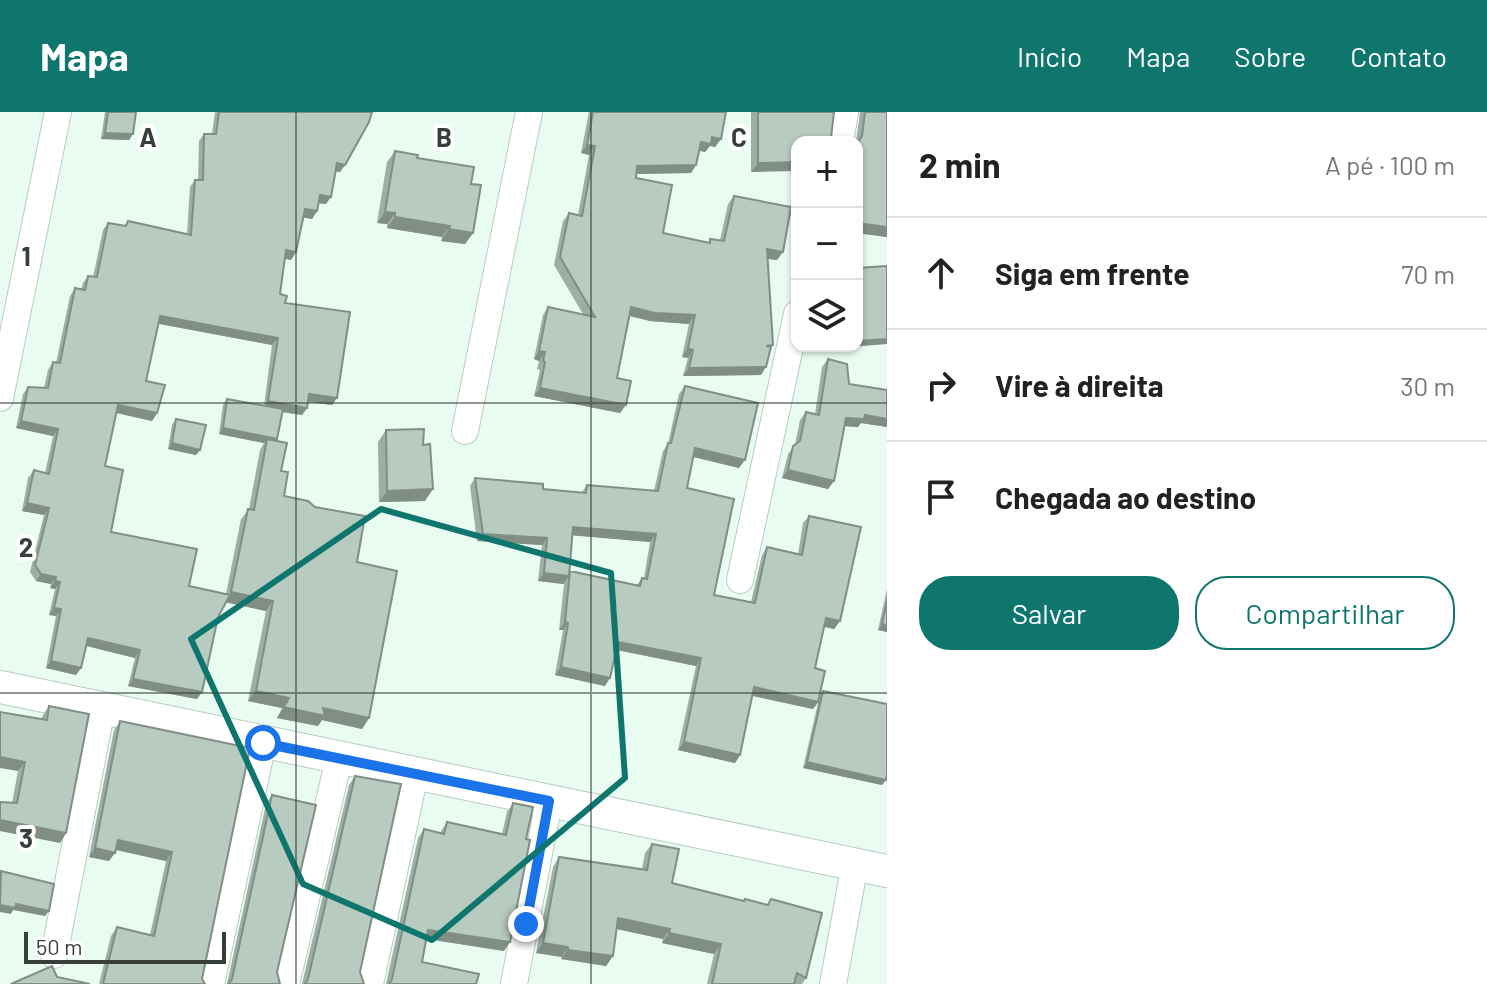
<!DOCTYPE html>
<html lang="pt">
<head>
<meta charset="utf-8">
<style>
  body { margin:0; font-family:Barlow,sans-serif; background:#f2f2f2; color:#222 }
  .controls { position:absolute; right:24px; top:24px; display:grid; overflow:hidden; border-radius:16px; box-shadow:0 2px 6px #0004 }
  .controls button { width:72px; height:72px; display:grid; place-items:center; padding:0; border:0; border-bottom:2px solid #e0e0e0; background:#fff; color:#222; font:40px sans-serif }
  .scale { position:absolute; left:24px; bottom:20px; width:202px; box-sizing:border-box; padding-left:8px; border:4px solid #373f3b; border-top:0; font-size:22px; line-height:28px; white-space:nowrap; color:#373f3b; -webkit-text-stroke:6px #fff; paint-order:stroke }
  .stop { position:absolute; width:24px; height:24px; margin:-18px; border:6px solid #1a73e8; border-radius:50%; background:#fff }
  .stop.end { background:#1a73e8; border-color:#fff; box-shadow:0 2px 8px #0008 }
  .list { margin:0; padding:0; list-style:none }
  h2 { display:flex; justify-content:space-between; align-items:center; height:104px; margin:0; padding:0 32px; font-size:34px }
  h2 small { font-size:26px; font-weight:400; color:#767676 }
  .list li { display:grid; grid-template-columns:52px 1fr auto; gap:24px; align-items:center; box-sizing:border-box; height:112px; padding:0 32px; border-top:2px solid #e0e0e0 }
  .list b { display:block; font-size:30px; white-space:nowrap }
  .list em { font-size:26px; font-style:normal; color:#767676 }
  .actions { display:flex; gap:16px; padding:24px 32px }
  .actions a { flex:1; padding:18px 0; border:2px solid #0f766e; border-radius:32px; text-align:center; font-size:28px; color:#0f766e }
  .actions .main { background:#0f766e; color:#fff }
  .icon { flex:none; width:44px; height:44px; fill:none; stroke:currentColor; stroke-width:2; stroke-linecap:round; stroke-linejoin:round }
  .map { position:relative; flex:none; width:887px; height:872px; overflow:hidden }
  header { display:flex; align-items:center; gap:48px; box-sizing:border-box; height:112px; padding:0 40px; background:#0f766e; color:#fff }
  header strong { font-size:38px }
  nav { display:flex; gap:44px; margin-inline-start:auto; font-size:28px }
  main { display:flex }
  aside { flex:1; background:#fff }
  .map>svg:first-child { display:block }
</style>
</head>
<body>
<header>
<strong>Mapa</strong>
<nav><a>Início</a><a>Mapa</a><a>Sobre</a><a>Contato</a></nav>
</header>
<main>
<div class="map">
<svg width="887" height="872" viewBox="0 0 887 872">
  <rect width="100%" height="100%" fill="#e8fcf1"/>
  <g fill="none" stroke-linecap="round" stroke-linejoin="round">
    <defs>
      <path id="minor" d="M840 30 845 0
        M0 286 58 0
        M465 319 529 0
        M740 468 797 202
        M54 843 102 596
        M211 872 263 631
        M286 872 339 647
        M370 872 415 662
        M514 872 549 689
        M833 872 855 752"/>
      <path id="tertiary" d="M0 575 887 759"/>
    </defs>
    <use href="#minor" stroke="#b8ccc1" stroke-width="28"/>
    <use href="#tertiary" stroke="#b8ccc1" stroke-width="34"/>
    <use href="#minor" stroke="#fff" stroke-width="26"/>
    <use href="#tertiary" stroke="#fff" stroke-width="32"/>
  </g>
  <path fill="#9dafa5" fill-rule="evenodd" d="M105 0H136L133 22 129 28 101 27Z
    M215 0H372L345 53 340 60 335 59 326 92 319 91 317 99 312 107 304 105 296 140 291 148 285 146 280 182 332 293 308 290 307 296 302 303 282 300 275 329 281 359 284 384 357 450 369 606 362 617 322 608 318 614 277 606 282 596 248 589 266 499 226 490 218 505 197 587 128 574 135 546 86 534 81 556 76 563 46 556 56 504 49 503 55 477 50 476 51 472 36 469 30 460 44 403 22 399 28 366 34 358 45 361 53 324 16 316 23 282 28 275 44 276 48 258 53 250 56 251 70 184 75 176 81 178 83 171 88 164 93 165 103 118 108 111 124 114 128 109 187 122 190 75 195 68H198L199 29 204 22H212ZM159 212 272 233 264 294 227 287 223 293 219 322 264 331 260 338 249 397 241 407 226 482 189 474 111 420 105 354 116 301 152 309 157 301 146 269Z
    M589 0H726L721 27 715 35 710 34 705 40 700 39 696 53 691 61 636 62V66L663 121 708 131 710 127 720 128 728 92 734 84 777 148 768 147 771 237 761 263 683 264 688 246 682 245 689 212 650 209 630 204 617 266 620 301 534 284 540 258 537 257 539 249 534 247 543 203 548 195 583 202 554 153 563 109 569 101 578 103 589 43 581 41Z
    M751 0H834L751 60Z
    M860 0H887V125L857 121V30H856Z
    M395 39 417 46 471 72 473 121 465 132 441 129 442 125 387 116V112L377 111 387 50Z
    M828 247 849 272 887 278V315L861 311 858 315 845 314 834 369 828 377 782 366 788 342 795 333 800 308 806 300 815 302 822 255Z
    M685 274 739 356 693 345 687 376 714 483 751 490 762 443 767 435 798 442 803 411 809 404 840 509 834 517 824 514 815 556 820 583 823 579 886 668 882 673 803 656 818 591 813 597 752 584 740 643 735 651 678 638 696 554 616 538 605 574 555 563 563 518H559L564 472 538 469 542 433 477 429 470 374 475 366 543 377 582 380 587 373 654 379 663 339 668 332 679 282ZM572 423 650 430 644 466H642L637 473 570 459Z
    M176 307 200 338 196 343 168 337 172 313Z
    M386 318 425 389 379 390 378 330Z
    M887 477V520L878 518Z
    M49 594 66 721 60 731 12 691 18 659 43 603Z
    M120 609 250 636 202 867 205 872H99L111 824 117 815 150 823 166 749 116 738 109 749 89 745 114 618Z
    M355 664 360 860 364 872H302L349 673Z
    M272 683 277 860 280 872H227L266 692Z
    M513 691 526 727 504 839 426 827 422 850 476 872H386L418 726 424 717 440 721 447 710 502 722 507 700Z
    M652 732 672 771 744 789 767 793 771 787 806 866 802 872H707L714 842 662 831 663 827 617 817 613 844 606 854 561 847 562 845 536 841 553 755 559 745 642 757 645 741Z"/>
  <path fill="#808e86" d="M105 21 133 22 129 28 101 27Z
    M712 25 721 27 715 35 710 34 705 40 696 38 701 30Z
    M587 33 595 34 589 43 581 41Z
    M797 50V59L751 60 758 51Z
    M337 51 345 53 340 60 332 59Z
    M696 53 691 61 631 62 637 54Z
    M320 83 331 85 326 92 315 91Z
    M305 97 317 99 312 107 300 105Z
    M385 100 395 101 387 112 377 111Z
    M395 105 450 114 442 125 387 116Z
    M857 111 887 115V125L857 121Z
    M449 117 473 121 465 132 441 129Z
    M767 137 783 140 777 148 762 146Z
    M286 138 296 140 291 148 281 146Z
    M631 195 695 203 689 212 650 209 626 203Z
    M160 204 278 226 272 233 155 211Z
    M887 227V232L812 238 815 234H857V229Z
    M688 236 693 238 688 246 682 245Z
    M539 239 545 240 539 249 534 247Z
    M766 255 761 263 683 264 689 256Z
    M540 276 626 293 620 301 534 284Z
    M309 282 337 286 332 293 304 289Z
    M268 289 307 296 302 303 263 297Z
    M118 293 157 301 152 309 113 300Z
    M865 303 887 307V315L861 311 858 315 841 314 846 306Z
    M21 309 58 317 53 324 16 316Z
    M223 316 277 327 273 332 267 327 264 331 219 322Z
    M172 331 200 338 196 343 168 337Z
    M695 336 745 348 739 356 690 344Z
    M788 358 834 369 828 377 782 366Z
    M433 377 425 389 379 390 387 379Z
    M27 391 49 396 44 403 22 399Z
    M573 415 656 422 650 430 568 423Z
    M483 422 547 426 542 433 477 429Z
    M544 461 569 464 563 472 538 469Z
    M41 462 56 465 51 472 36 469Z
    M55 469 60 470 55 477 50 476Z
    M231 480 273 489 266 499 224 490Z
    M54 496 61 497 56 504 49 503Z
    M826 506 840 509 834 517 820 514Z
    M565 510 568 511 563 518H559Z
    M882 512 887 513V520L878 518Z
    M88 526 140 538 135 546 83 533Z
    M618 530 701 546 696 554 613 537Z
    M51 549 81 556 76 563 46 556Z
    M561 555 610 566 605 574 555 563Z
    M133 567 202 580 197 587 128 574Z
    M754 575 818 590 813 597 749 583Z
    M256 579 289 586 282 596 248 589Z
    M284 595 323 596 369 606 362 617 322 608 318 614 277 606Z
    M684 630 740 643 735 651 678 638Z
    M0 645 25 650 18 659 0 656Z
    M807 650 886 668 882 673 803 656Z
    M0 708 66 721 60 731 0 719Z
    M118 728 172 740 166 749 112 737Z
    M95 736 115 741 109 749 89 745Z
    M16 792 49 799 45 804 13 798 11 802 0 800V793Z
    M618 806 670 817 663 827 612 816Z
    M428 818 510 830 504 839 422 826Z
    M669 821 721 832 714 842 662 831Z
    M543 831 568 835 562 845 536 841Z
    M568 838 613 844 606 854 561 847Z"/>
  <path fill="#b7cbc0" stroke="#808e86" stroke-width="2" d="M108 0H136L133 22 105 21Z
    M219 0H372L369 10 345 53 337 51 331 85 320 83 317 99 305 97 296 140 286 138 280 182 287 184 285 191 350 200 337 286 309 282 307 296 268 289 278 226 160 204 146 269 165 273 157 301 118 293 105 354 123 358 111 420 197 437 189 474 230 483 218 505 202 580 133 567 140 538 88 526 81 556 51 549 61 497 54 496 60 470 55 469 56 465 41 462 35 453 49 396 27 391 34 358 49 362 58 317 21 309 28 275 48 276 53 250 60 251 75 176 85 178 88 164 97 165 108 111 126 114 128 109 191 123 195 68H203L204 22H216Z
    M593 0H726L721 27 712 25 711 32 701 30 696 53 637 54 636 66 672 73 663 121 710 131V127L724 129 734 84 791 95 783 140 767 137 773 233 766 234 771 235 766 255 689 256 693 238 688 236 695 203 655 201 631 195 617 266 631 269 626 293 540 276 545 250 543 249 545 240 539 239 548 195 595 205 560 145 569 101 582 104 595 34 587 33Z
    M758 0H834L831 26 835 30H797V50L758 51Z
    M865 0H887V115L857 111V84L861 48H857V32L862 24Z
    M395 39 418 43 417 46 474 55 471 72 481 73 473 121 449 117 450 114 395 105V101L385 100Z
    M887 154V227L857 229V156Z
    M828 247 847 252 849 272 887 278V307L865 303 864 307 846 306 834 369 788 358 793 334 800 329 806 300 819 303Z
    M685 274 758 291 745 348 695 336 687 376 734 387 714 483 755 491 767 435 802 443 809 404 861 415 840 509 826 506 815 556 825 559 818 590 754 575 740 643 684 630 701 546 618 530 610 566 561 555 568 511 565 510 570 459 640 474 642 466 647 467 656 422 573 415 569 464 544 461 547 426 483 422 475 366 543 372V377L586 381 587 373 658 379 668 331H671Z
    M227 287 283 297 277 327 223 316Z
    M176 307 206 313 200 338 172 331Z
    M424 317 423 333 430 332 433 377 387 379 386 318Z
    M267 327 287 331 281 359 288 360 284 384 308 389 315 395 365 404 357 450 397 459 369 606 323 596 325 604 284 595 289 586 256 579 273 489 231 480 248 397 254 398Z
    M887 489V513L882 512Z
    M823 579 887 592V662L886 668 807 650Z
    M49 594 89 602 66 721 0 708V690L17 691 25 650 0 645V600L47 608Z
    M120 609 250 636 202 867 205 872H103L117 815 154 824 172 740 118 728 115 741 95 736Z
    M355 664 401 672 360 860 364 872H305L308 867Z
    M272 683 316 693 277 860 280 872H228L232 867Z
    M513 691 533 695 526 727 530 728 510 830 428 818 422 850 479 862 476 872H389L392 867 424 717 444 722 447 710 506 723Z
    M652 732 679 737 672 771 744 789 745 787 768 793 771 787 822 801 806 866 797 861 794 872H712L721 832 669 821 670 817 618 806 613 844 568 838V835L543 831 559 745 647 758Z
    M1 759 54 772 49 799 16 792 15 796 0 793Z
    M52 854 57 865 90 872H11Z"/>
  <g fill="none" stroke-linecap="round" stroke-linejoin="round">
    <path stroke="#1a73e8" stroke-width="10" d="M263 631 549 689 526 812"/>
  </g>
  <path fill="none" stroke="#0f766e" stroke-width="6" stroke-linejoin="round" d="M381 397 611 461 625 666 432 828 303 772 191 527Z"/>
  <path fill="none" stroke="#373f3b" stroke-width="2" stroke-opacity="0.55" d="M296 0V872M591 0V872M0 291H887M0 581H887"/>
  <g font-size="26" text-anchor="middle" font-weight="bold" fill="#373f3b" stroke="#fff" stroke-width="8" stroke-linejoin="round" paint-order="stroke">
    <text x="148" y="35">A</text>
    <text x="444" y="35">B</text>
    <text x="739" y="35">C</text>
    <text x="26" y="154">1</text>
    <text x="26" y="445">2</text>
    <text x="26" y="736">3</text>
  </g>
</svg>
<div class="controls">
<button>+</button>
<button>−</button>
<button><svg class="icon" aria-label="layers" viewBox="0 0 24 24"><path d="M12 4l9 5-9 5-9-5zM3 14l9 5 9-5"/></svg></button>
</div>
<div class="scale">50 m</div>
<div class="stop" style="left:263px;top:631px"></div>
<div class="stop end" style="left:526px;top:812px"></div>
</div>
<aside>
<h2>2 min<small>A pé · 100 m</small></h2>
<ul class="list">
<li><svg class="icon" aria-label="ahead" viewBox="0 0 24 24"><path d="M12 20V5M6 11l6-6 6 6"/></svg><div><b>Siga em frente</b></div><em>70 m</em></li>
<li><svg class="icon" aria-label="right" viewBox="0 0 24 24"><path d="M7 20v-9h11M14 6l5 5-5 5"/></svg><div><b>Vire à direita</b></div><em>30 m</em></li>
<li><svg class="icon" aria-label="arrive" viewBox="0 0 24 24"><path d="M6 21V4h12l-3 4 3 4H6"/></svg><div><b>Chegada ao destino</b></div></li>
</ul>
<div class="actions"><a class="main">Salvar</a><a>Compartilhar</a></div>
</aside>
</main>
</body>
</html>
